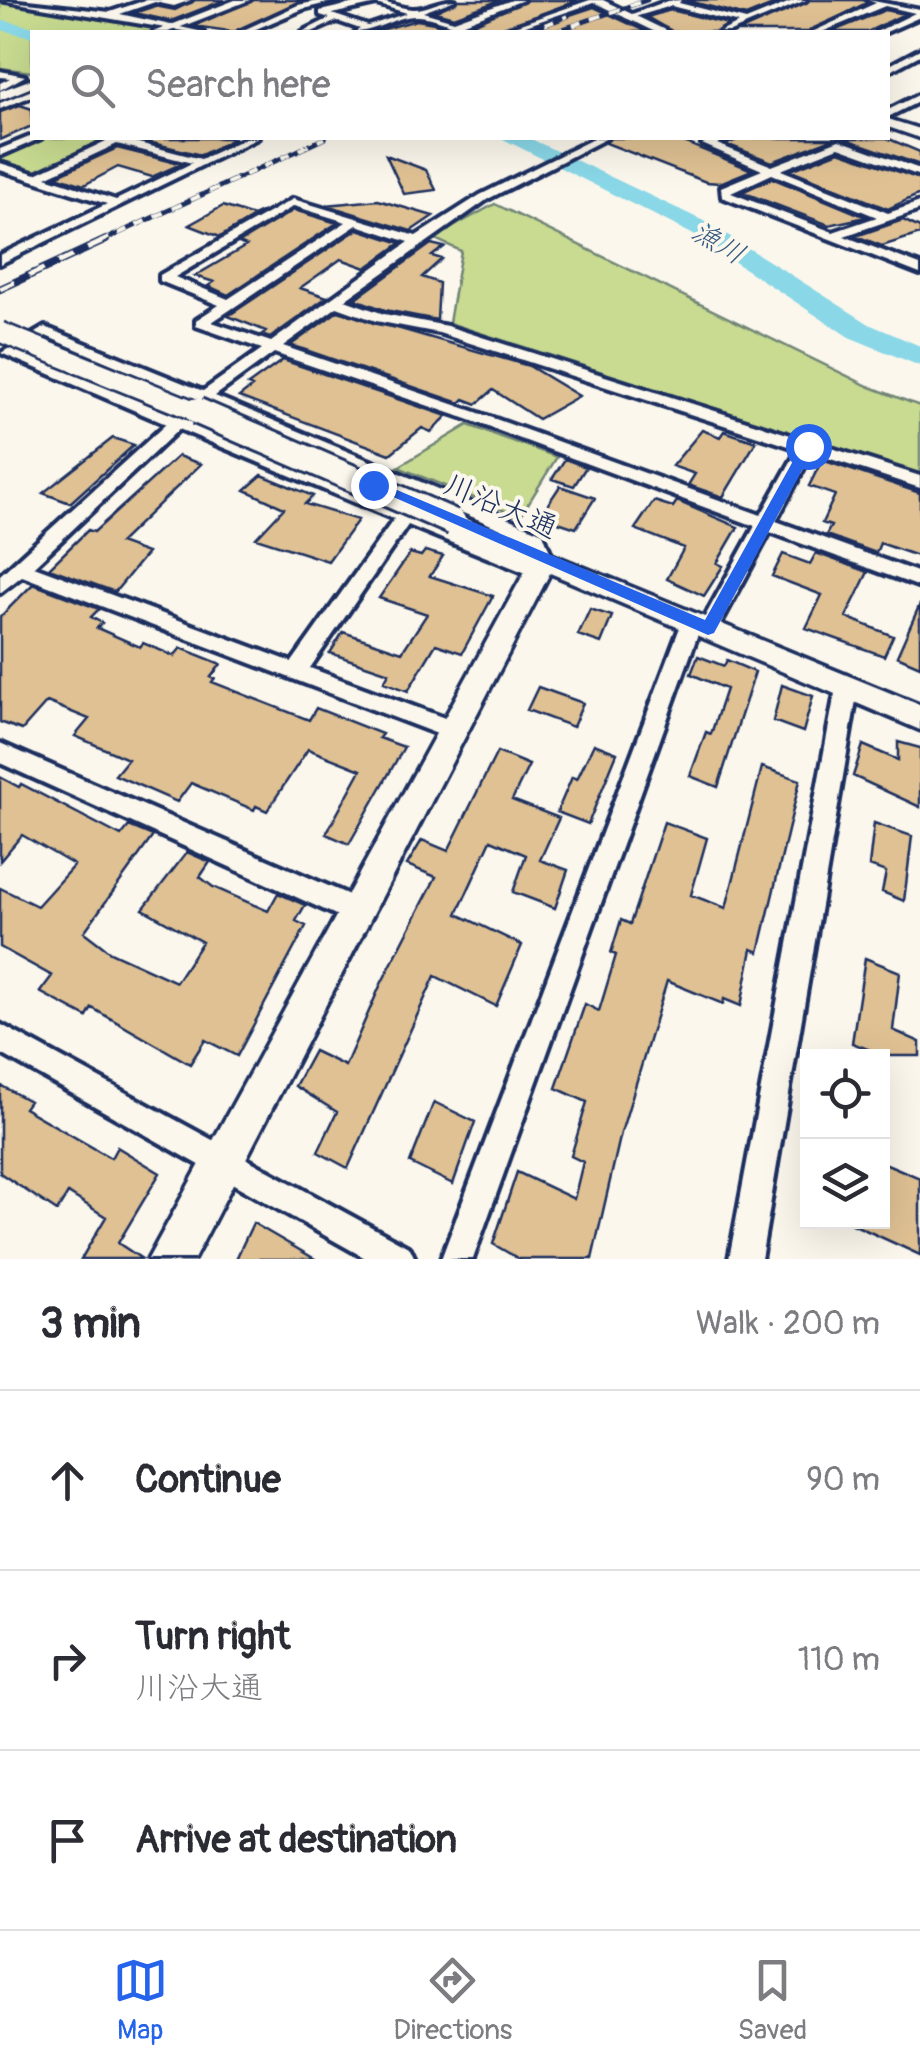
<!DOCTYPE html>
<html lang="en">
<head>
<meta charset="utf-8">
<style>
  body { margin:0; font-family:Pangolin,"Klee One",sans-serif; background:#f2f2f3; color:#2b2b33 }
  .controls { position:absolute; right:30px; bottom:30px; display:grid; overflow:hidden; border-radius:0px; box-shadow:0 10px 40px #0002 }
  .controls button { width:90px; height:90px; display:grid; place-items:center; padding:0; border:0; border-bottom:2px solid #e1e1e2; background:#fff; color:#2b2b33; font:50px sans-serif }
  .stop { position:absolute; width:30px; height:30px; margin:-22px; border:8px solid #2563eb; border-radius:50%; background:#fff }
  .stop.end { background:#2563eb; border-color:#fff; box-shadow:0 2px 10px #0008 }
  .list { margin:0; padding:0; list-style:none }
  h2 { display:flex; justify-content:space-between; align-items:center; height:130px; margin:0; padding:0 40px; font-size:42px }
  h2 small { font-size:32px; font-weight:400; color:#7c7c81 }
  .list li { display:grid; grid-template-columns:65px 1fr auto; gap:30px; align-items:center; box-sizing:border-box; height:180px; padding:0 40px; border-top:2px solid #e1e1e2 }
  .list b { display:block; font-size:38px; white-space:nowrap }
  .list p { margin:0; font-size:32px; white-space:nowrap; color:#7c7c81 }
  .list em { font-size:32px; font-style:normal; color:#7c7c81 }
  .icon { flex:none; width:55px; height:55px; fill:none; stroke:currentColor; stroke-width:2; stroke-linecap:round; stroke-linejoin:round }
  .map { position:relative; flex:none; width:920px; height:1259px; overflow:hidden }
  .search { position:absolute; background:#fff; box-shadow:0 10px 40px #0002; left:30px; right:30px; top:30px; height:110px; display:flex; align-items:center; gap:25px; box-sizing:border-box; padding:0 35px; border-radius:0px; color:#7c7c81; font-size:38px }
  .sheet { height:670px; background:#fff }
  nav { display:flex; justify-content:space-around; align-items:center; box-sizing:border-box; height:140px; border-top:2px solid #e1e1e2; background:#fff; font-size:28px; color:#7c7c81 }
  nav a { display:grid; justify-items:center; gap:5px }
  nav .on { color:#2563eb }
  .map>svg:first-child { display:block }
</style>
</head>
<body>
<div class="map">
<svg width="920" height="1259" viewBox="0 0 920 1259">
  <rect width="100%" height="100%" fill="#fbf7ec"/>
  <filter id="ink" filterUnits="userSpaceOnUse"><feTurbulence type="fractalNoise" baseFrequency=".01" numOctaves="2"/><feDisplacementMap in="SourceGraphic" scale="20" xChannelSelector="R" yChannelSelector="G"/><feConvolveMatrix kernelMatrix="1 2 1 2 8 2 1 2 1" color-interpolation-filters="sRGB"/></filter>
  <g filter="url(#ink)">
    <path fill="#c8db90" stroke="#728577" stroke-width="2.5" d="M0 1 183 32H32V72L0 68Z
      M45 138H91L99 142 35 171 0 160V157Z
      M495 204 868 386 920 406V474L449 323 461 251 433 238Z
      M468 425 557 457 520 517 398 467Z"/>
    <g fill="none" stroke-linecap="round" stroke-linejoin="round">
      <path fill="#89d7e7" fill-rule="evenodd" d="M0 20 40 28 43 32H32V37L0 30Z
        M501 138H529L710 224 871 325 920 346V366L849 337 692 234Z"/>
    </g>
    <path fill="#dfc193" stroke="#1b2f5e" stroke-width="2.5" d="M195 0H225L171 21 134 13 155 6 175 10Z
      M254 0H304L236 32 193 26Z
      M459 0H501L454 17 435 12Z
      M527 0H578L493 32 473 24Z
      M685 0H785L746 16Z
      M809 0H864L866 3 809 32H738Z
      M594 7 647 32H518Z
      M671 10 728 24 717 32H672L647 17Z
      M885 10 904 14 867 32H831Z
      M417 20 434 23 464 32H373Z
      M20 105 32 109V126L0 140V112Z
      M132 138H235L201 155Z
      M610 138H674L752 170 720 183 706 182 606 143Z
      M743 138H835L772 162 726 144Z
      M843 138H887L920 152V165Z
      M117 148 181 164 152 177 118 167 84 185 56 176Z
      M839 151 920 179V194L888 209 791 170Z
      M386 155 426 170 436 190 404 194Z
      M772 178 866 217 829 225 742 192Z
      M378 200 433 216 411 231 326 205Z
      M223 206 253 216 264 211 220 237 189 225Z
      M294 210 337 223 228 295 208 286 214 282 195 276 246 246 239 243Z
      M903 220 920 228V234L882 246 856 236Z
      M358 229 401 243 366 268 341 259 300 288 327 297 270 338 261 335 266 331 228 316Z
      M431 244 444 247 432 256 442 259 422 277 439 283 437 320 385 310 355 299Z
      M338 311 529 366 579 396 538 419 493 390 477 404 464 399 460 403 291 345Z
      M283 360 447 416 431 432 422 428 390 454 239 397 252 387 248 385Z
      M702 430 720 437 724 431 756 442 723 497 688 485 695 474 672 466Z
      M113 438 134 445 70 503 43 493Z
      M178 456 201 464 119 543 147 553 115 592 49 568 88 530 94 532Z
      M565 459 586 467 574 486 552 479Z
      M822 460 920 493V557L880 543 876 553 826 535 831 526 822 523 835 495 809 486Z
      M262 475 313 496 305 504 358 520 328 561 256 538 284 508 245 490Z
      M560 486 595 498 576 528 540 516Z
      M654 501 673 507 677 501 738 527 717 563 723 566 704 596 667 579 684 548 635 529Z
      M425 551 443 556 430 576 493 596 462 653 436 644 408 691 384 682 389 673 330 653 343 632 402 652 427 614 379 598 410 553 421 556Z
      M816 553 868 572 846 617 893 636 884 656 806 628 822 595 772 576 783 554 810 564Z
      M33 584 99 609 91 617 102 623 97 628 140 647 143 643 174 656 181 648 221 664 211 677 215 678 212 682 309 720 316 708 382 734 379 738 404 747 349 844 326 834 361 770 308 749 267 811 256 806 254 810 191 783 177 802 115 775 128 759 75 736 89 719 47 702 22 730 0 722V617Z
      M920 604V666L897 656Z
      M590 609 612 616 601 643 578 635Z
      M698 656 724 666 727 660 755 672 718 787 690 776 706 732 711 734 726 689 691 674Z
      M782 685 813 696 803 732 773 721Z
      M538 687 583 703 573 727 527 710Z
      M898 742 920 748V807L853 776 863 745 898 760Z
      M594 744 617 753 588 824 557 812 572 777 577 779Z
      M497 752 529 765 512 800 559 818 540 860 568 870 555 908 513 892 526 855 491 840 457 914 522 945 496 1006 435 976 348 1168 318 1152 337 1112 295 1086 314 1051 345 1066 380 986 436 877 407 865 422 840 448 851Z
      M762 767 800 780 759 952 752 949 741 1006 724 999 723 1004 667 981 621 1133 592 1259H519L493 1244 517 1172 574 1199 583 1162 571 1156 587 1102 556 1088 585 1004 599 1011 616 955 611 953 621 920 630 924 664 822 707 838 691 895 726 908Z
      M0 777 19 787 21 784 121 836 129 826 153 836 84 932 110 952 176 982 202 942 143 909 187 852 210 862 200 877 213 887 268 911 278 893 305 905 296 921 306 926 237 1056 205 1040 190 1064 92 1008 87 1017 40 992 52 976 0 947V888L37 906 74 865 22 835 0 861Z
      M874 823 912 836 904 901 882 892 886 872 869 866Z
      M865 958 900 972 893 1030 920 1042V1056H886L852 1043Z
      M0 1085 29 1101 24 1108 111 1158 117 1147 160 1173 118 1243 142 1259H81L106 1217 68 1193 57 1211 0 1173Z
      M434 1102 475 1122 453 1184 410 1163Z
      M882 1162 920 1178V1255L848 1222H882Z
      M253 1223 315 1259H236Z"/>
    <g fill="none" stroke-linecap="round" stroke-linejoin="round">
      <defs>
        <path id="street" d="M0 0 110 12 146 0H191L174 6 155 2 120 14 203 32H189Z
          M324 0H339L303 9 249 32H239L298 5Z
          M368 0C384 0 397 8 412 9 426 10 440 0 455 0L423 12 454 21 512 0H523L462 24 486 32C460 32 442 17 417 16 397 15 376 32 355 32L360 29 337 21 312 32H302L330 18 320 15V11ZM376 4 407 13 368 26 332 14Z
          M590 0H602L508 32H497Z
          M681 0 679 3 746 20 795 0H806L730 32H720L739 23 671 6 628 19 624 17 667 1Z
          M868 0 920 10V17L886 32H876L915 13 885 6 822 32H812L876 3Z
          M920 49V55L888 72V66Z
          M0 71 25 76 0 90V83L10 78 0 77Z
          M32 90V96L0 109V103Z
          M920 94V101L888 117V110Z
          M32 136 41 138 0 156V149Z
          M102 138H119L201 159 246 138H258L0 264V255L107 204 0 170V163L36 174 106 141ZM117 144 192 163 116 200 46 177Z
          M595 138H607L488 199 345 300 384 314 447 326 920 476V488L812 453 776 521 920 573V587L770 532 715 634 708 637 699 631 473 1259H441L682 622 692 614 702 622 755 526 467 419 274 353 215 396 543 533 553 560 543 566V575L536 577 408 525 310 668 461 724 464 731 461 738 453 740 22 576 0 593V575L166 424 1 353 45 327 203 391 262 349 196 326V320L219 305 160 281V275L293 199 416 236 480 195ZM294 206 346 222 228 299 175 277ZM357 225 409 242 271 342 212 322ZM337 307 376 321 439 333 798 449 761 515 479 413 283 346ZM46 336 194 399 175 416 19 352ZM206 404 529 541 536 563 188 421ZM179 429 394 519 292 662 34 566Z
          M715 138H729L717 144 772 166 839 140 920 169V176L839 147 781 170 888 213 920 202V210L844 236 920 265V274L722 197 721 187 762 170 702 144ZM772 174 877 217 833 232 731 193Z
          M847 679 854 682 858 688 761 1259H729L836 688 840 682Z
          M0 743 365 902 369 911 365 920 356 923 347 920 0 763Z
          M0 1024 410 1248 415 1259H367L0 1053Z"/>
        <path id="secondary" d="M235 0H250L168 32H153Z
          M589 0H603L669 32H655Z
          M32 79V87L0 100V91Z
          M888 119 920 129V138L888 127Z
          M453 514 920 705V730L550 573 194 1259H148L529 564 444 528 441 522 444 516Z"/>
      </defs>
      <use href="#street" stroke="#1b2f5e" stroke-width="8"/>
      <use href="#secondary" stroke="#1b2f5e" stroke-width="7"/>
      <use href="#street" fill="#fbf7ec" fill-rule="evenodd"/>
      <use href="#secondary" fill="#fbf7ec" fill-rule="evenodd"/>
      <defs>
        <path id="rail-far1" d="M526 32 568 16
          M554 32 647 0
          M100 242 325 138"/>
        <path id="rail" d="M0 289 106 240"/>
      </defs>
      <use href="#rail-far1" stroke="#1b2f5e" stroke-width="5"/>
      <use href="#rail" stroke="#1b2f5e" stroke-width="8"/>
      <use href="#rail-far1" stroke="#fbf7ec" stroke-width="4" stroke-dasharray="10" stroke-linecap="butt"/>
      <use href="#rail" stroke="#fbf7ec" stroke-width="5" stroke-dasharray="16" stroke-linecap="butt"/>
      <defs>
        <path id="secondary-bridge-far1" d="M0 332 203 414"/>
        <path id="secondary-bridge" d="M197 411 453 522"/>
      </defs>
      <use href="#secondary-bridge-far1" stroke="#1b2f5e" stroke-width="24" stroke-linecap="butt"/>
      <use href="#secondary-bridge" stroke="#1b2f5e" stroke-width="31" stroke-linecap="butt"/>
      <use href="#secondary-bridge-far1" stroke="#fbf7ec" stroke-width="19"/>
      <use href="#secondary-bridge" stroke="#fbf7ec" stroke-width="25"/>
    </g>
  </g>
  <path fill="#2563eb" d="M803 443 815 446 714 633 708 635 366 485 378 482 705 620Z"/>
  <g text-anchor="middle" stroke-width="8" stroke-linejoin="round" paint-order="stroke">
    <g font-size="28" font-style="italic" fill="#365980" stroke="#fbf7ec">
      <text transform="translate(719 242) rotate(31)" y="10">漁川</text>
    </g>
    <g font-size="30" fill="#1b2f5e" stroke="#fbf7ec">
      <text transform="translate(501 506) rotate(23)" y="10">川沿大通</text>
    </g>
  </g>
</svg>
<div class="controls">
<button><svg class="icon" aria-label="locate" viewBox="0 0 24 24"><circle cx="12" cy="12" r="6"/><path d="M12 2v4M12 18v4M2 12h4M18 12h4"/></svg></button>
<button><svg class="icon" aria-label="layers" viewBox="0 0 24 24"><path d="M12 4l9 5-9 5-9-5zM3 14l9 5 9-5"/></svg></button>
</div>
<div class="stop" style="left:808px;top:446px"></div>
<div class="stop end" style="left:373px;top:485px"></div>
<div class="search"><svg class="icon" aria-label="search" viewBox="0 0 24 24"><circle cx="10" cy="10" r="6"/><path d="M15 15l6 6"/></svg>Search here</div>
</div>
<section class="sheet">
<h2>3 min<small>Walk · 200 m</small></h2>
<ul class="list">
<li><svg class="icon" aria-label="ahead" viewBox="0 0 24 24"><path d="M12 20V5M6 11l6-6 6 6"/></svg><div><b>Continue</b></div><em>90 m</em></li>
<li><svg class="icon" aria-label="right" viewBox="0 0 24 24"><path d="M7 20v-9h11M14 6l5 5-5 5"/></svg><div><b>Turn right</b><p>川沿大通</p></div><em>110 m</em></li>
<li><svg class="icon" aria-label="arrive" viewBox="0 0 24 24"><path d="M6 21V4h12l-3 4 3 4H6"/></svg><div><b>Arrive at destination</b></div></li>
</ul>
</section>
<nav>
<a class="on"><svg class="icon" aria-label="map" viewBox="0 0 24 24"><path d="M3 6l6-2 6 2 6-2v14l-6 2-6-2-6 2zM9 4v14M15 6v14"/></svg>Map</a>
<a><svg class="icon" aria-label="directions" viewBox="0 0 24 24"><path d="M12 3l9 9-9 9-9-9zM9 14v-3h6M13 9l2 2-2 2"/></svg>Directions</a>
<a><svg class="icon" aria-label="saved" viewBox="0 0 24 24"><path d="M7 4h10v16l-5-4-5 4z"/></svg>Saved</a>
</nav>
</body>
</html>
